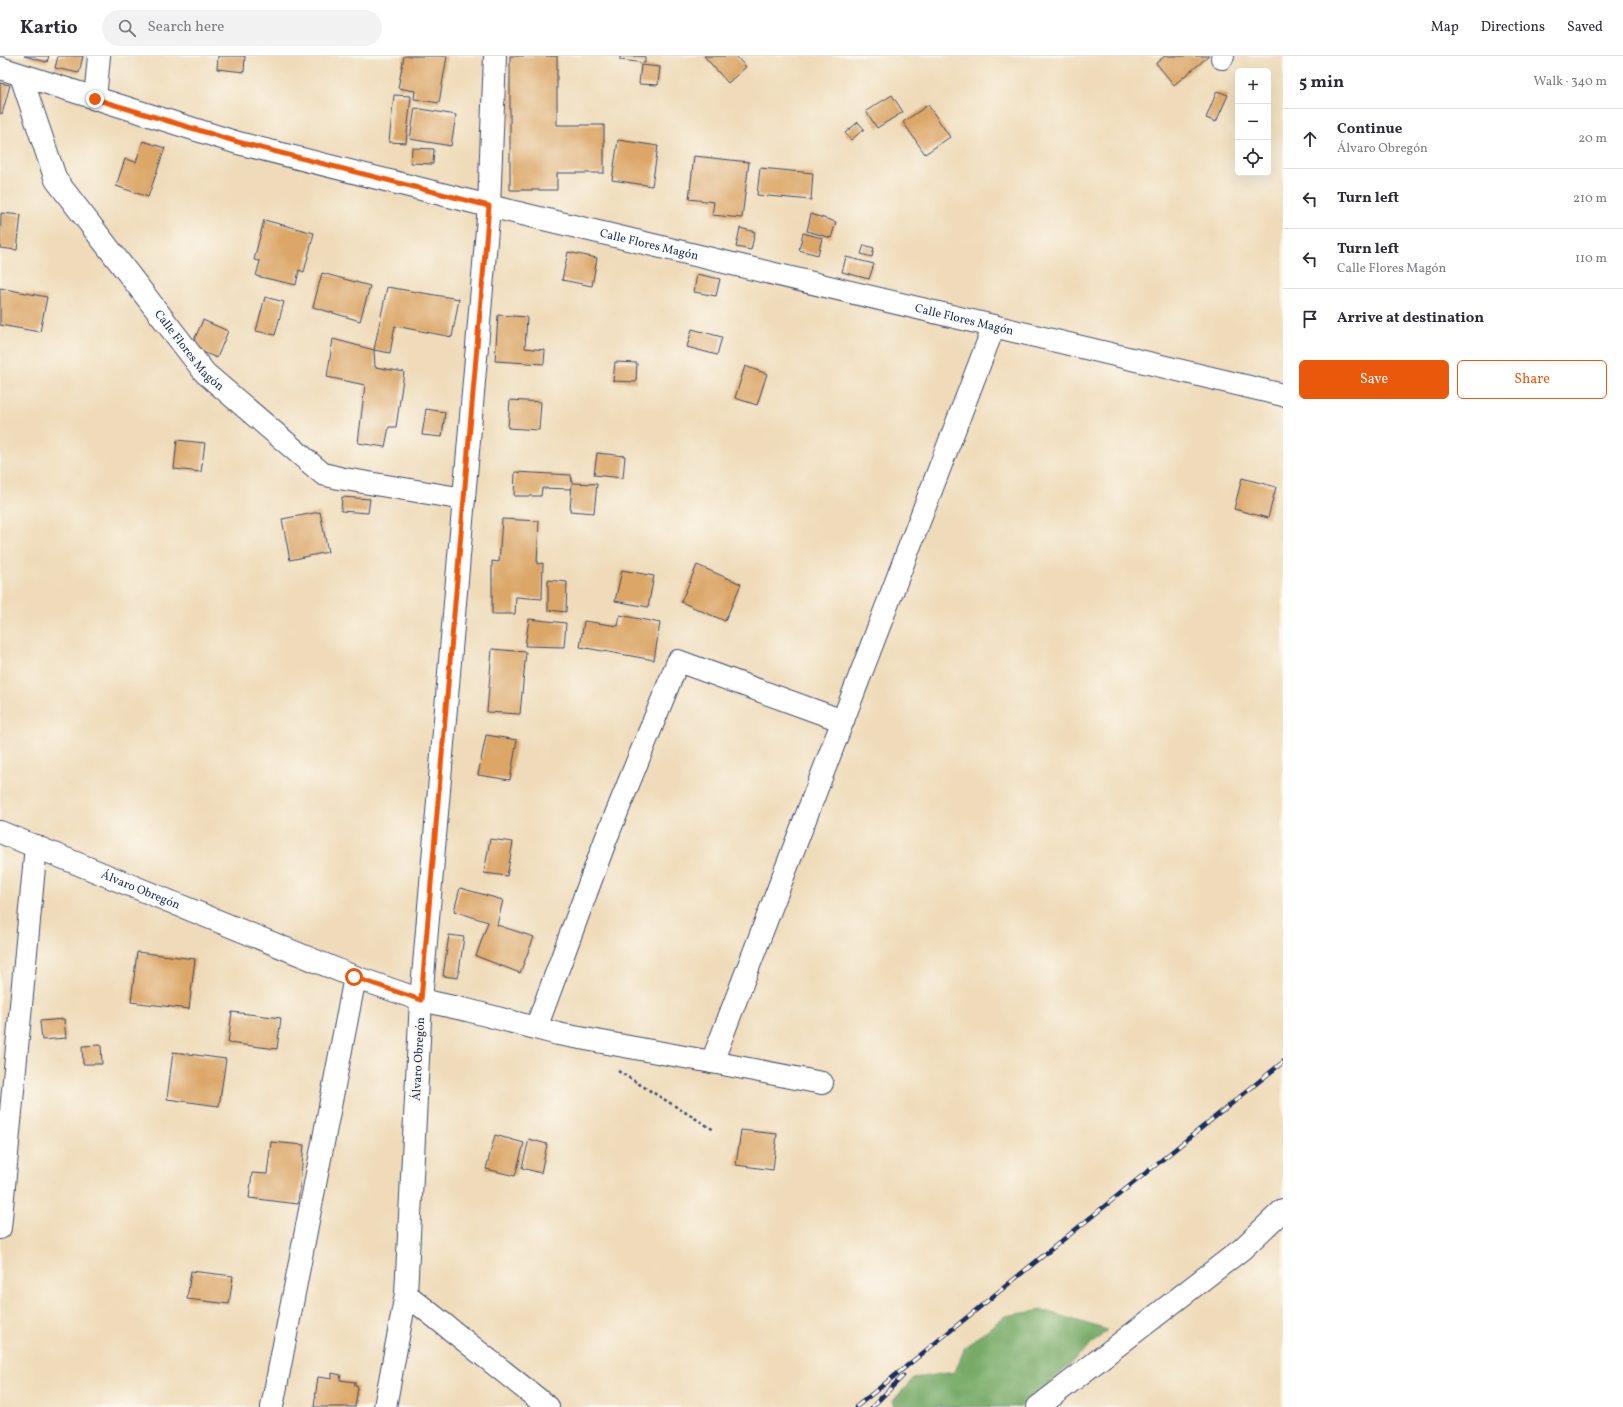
<!DOCTYPE html>
<html lang="en">
<head>
<meta charset="utf-8">
<style>
  body { margin:0; font-family:Vollkorn,serif; background:#f2f2f3; color:#2b2b33 }
  .controls { position:absolute; right:12px; top:12px; display:grid; overflow:hidden; border-radius:6px; box-shadow:0 4px 16px #0002 }
  .controls button { width:36px; height:36px; display:grid; place-items:center; padding:0; border:0; border-bottom:1px solid #e1e1e2; background:#fff; color:#2b2b33; font:20px sans-serif }
  .stop { position:absolute; width:12px; height:12px; margin:-9px; border:3px solid #ea580c; border-radius:50%; background:#fff }
  .stop.end { background:#ea580c; border-color:#fff; box-shadow:0 1px 4px #0008 }
  .list { margin:0; padding:0; list-style:none }
  h2 { display:flex; justify-content:space-between; align-items:center; height:52px; margin:0; padding:0 16px; font-size:17px }
  h2 small { font-size:13px; font-weight:400; color:#7c7c81 }
  .list li { display:grid; grid-template-columns:26px 1fr auto; gap:12px; align-items:center; box-sizing:border-box; height:60px; padding:0 16px; border-top:1px solid #e1e1e2 }
  .list b { display:block; font-size:15px; white-space:nowrap }
  .list p { margin:0; font-size:13px; white-space:nowrap; color:#7c7c81 }
  .list em { font-size:13px; font-style:normal; color:#7c7c81 }
  .actions { display:flex; gap:8px; padding:12px 16px }
  .actions a { flex:1; padding:9px 0; border:1px solid #ea580c; border-radius:6px; text-align:center; font-size:14px; color:#ea580c }
  .actions .main { background:#ea580c; color:#fff }
  .icon { flex:none; width:22px; height:22px; fill:none; stroke:currentColor; stroke-width:2; stroke-linecap:round; stroke-linejoin:round }
  .map { position:relative; flex:none; width:1283px; height:1351px; overflow:hidden }
  header { display:flex; align-items:center; gap:24px; box-sizing:border-box; height:56px; padding:0 20px; background:#fff; border-bottom:1px solid #e1e1e2 }
  header strong { font-size:19px }
  nav { display:flex; gap:22px; margin-inline-start:auto; font-size:14px }
  .search { width:280px; height:36px; background:#f2f2f3; display:flex; align-items:center; gap:10px; box-sizing:border-box; padding:0 14px; border-radius:22px; color:#7c7c81; font-size:15px }
  main { display:flex }
  aside { flex:1; background:#fff }
  .map>svg:first-child { display:block }
</style>
</head>
<body>
<header>
<strong>Kartio</strong>
<div class="search"><svg class="icon" aria-label="search" viewBox="0 0 24 24"><circle cx="10" cy="10" r="6"/><path d="M15 15l6 6"/></svg>Search here</div>
<nav><a>Map</a><a>Directions</a><a>Saved</a></nav>
</header>
<main>
<div class="map">
<svg width="1283" height="1351" viewBox="0 0 1283 1351">
  <rect width="100%" height="100%" fill="#fbf7ec"/>
  <filter id="ink" filterUnits="userSpaceOnUse"><feTurbulence type="fractalNoise" baseFrequency=".025" numOctaves="2"/><feDisplacementMap in="SourceGraphic" scale="8" xChannelSelector="R" yChannelSelector="G"/><feConvolveMatrix kernelMatrix="1 2 1 2 8 2 1 2 1" color-interpolation-filters="sRGB"/></filter>
  <filter id="wash" filterUnits="userSpaceOnUse"><feTurbulence type="fractalNoise" baseFrequency=".012" numOctaves="4" result="noise"/><feDisplacementMap in="SourceGraphic" scale="16" xChannelSelector="R" yChannelSelector="G"/><feGaussianBlur stdDeviation="0.9" result="paint"/><feColorMatrix in="noise" values="0 0 0 0 0 0 0 0 0 0 0 0 0 0 0 0 0 1.4 0 .05"/><feComposite in="paint" operator="in"/></filter>
  <g filter="url(#wash)">
    <rect width="100%" height="100%" fill="#efdbb9"/>
    <path fill="#76aa66" stroke="#486c62" d="M1042 1254 1107 1274 1040 1336 1019 1351H895L892 1346 914 1322 955 1316 965 1291 1005 1260Z"/>
    <g id="blocks">
      <path fill="#dba666" d="M24 0H49L47 6Z
        M58 0H83L79 17 55 12Z
        M218 0H245L244 16 217 13Z
        M404 0H447L439 47 414 43 415 35 398 32Z
        M510 0H557V69H604V117H557V134H510Z
        M620 0H645V7L620 4Z
        M704 0H736L746 11 728 27Z
        M1165 0H1209L1174 29 1156 7Z
        M641 9 660 11 658 29 639 28Z
        M0 27 10 29 2 58 0 57Z
        M1217 35 1228 39 1216 66 1206 62Z
        M394 39 411 40 406 87 389 86Z
        M892 39 903 56 877 72 866 55Z
        M928 49 950 81 925 98 903 66Z
        M415 52 456 59 451 90 410 83Z
        M858 66 864 73 851 84 845 77Z
        M618 84 658 90 652 130 612 124Z
        M143 85 165 92 148 141 116 130 125 103 136 106Z
        M412 92 434 93 433 108 411 107Z
        M694 100 749 106 742 162 712 159 714 146 689 143Z
        M760 112 813 117 811 144 757 139Z
        M1 157 21 159 17 194 0 192Z
        M811 158 836 166 831 182 807 175Z
        M264 164 314 177 304 216 299 214 296 229 256 220 260 205 254 204Z
        M740 172 755 176 751 194 736 191Z
        M803 177 822 182 818 199 799 194Z
        M864 189 874 192 872 201 861 198Z
        M568 196 597 202 592 230 562 224Z
        M846 201 874 208 869 223 842 216Z
        M322 217 370 230 360 265 313 251Z
        M697 218 720 223 716 240 694 236Z
        M387 231 459 243 452 281 395 270 390 297 374 294Z
        M0 232 47 241 40 276 0 269Z
        M265 241 284 246 275 279 256 275Z
        M498 259 527 261 525 292 545 294 544 308 495 305Z
        M203 264 228 275 217 302 191 291Z
        M692 273 722 281 717 299 687 291Z
        M333 283 374 294 375 311 404 316 396 371H389L385 391 358 387 365 329 327 321Z
        M615 306 637 307 636 326 613 325Z
        M745 310 767 318 757 349 735 342Z
        M510 344 541 346 539 374 508 372Z
        M426 353 445 356 442 381 422 379Z
        M177 384 205 387 201 416 174 413Z
        M597 397 625 400 623 422 594 419Z
        M515 416 571 419 572 427 597 428 594 457 570 455 572 428 570 433 542 432 541 440H514Z
        M1242 422 1276 431 1268 462 1234 453Z
        M342 441 370 443 368 457 341 455Z
        M320 456 328 496 290 504 282 463Z
        M502 463 539 465 537 508 543 507 542 543 516 541 515 558H492V505L499 506Z
        M697 509 741 528 725 565 681 546Z
        M622 514 654 520 648 551 615 545Z
        M548 524 567 526 566 556 548 554Z
        M620 559 660 567 654 604 580 591 584 565 618 570Z
        M529 563 566 567 564 591 525 590Z
        M492 593 526 596 520 658 487 656Z
        M486 679 517 684 510 724 478 719Z
        M490 783 513 786 507 820 484 817Z
        M460 832 503 844 497 869 534 881 520 917 476 900 488 866 454 855Z
        M449 879 464 881 458 922 443 920Z
        M137 896 195 903 189 953 131 946Z
        M232 956 281 962 277 993 228 987Z
        M64 963 66 982 42 984 40 965Z
        M101 989 102 1008H83L82 990Z
        M173 996 226 1003 219 1050 167 1043Z
        M741 1074 777 1078 773 1114 736 1109Z
        M495 1079 524 1087 515 1120 486 1113Z
        M529 1083 547 1088 541 1117 522 1112Z
        M271 1086 304 1089 298 1148 249 1142 252 1117 267 1118Z
        M191 1215 233 1220 229 1248 187 1243Z
        M332 1317 341 1319 340 1324 355 1326V1330L358 1331 355 1351H314L318 1321 332 1323Z"/>
    </g>
  </g>
  <g filter="url(#ink)">
    <use href="#blocks" fill-opacity="0" stroke="#3b496c" stroke-width="1"/>
    <g fill="none" stroke-linecap="round" stroke-linejoin="round">
      <defs>
        <g id="minor">
          <path d="M495 0 489 150 421 944 467 954 558 978 712 1006 994 270"/>
          <path d="M1222 2 1223 0"/>
          <path id="s1" d="M0 12 238 87 489 150 1283 339"/>
          <path id="s2" d="M21 20 56 124 205 317 323 418 339 422 464 443"/>
          <path d="M95 43 99 0"/>
          <path id="s3" d="M0 776 355 921 421 944 406 1238 548 1351"/>
          <path d="M536 972 606 783 678 605 843 665"/>
          <path d="M712 1006 822 1027"/>
          <path d="M0 1172 36 790"/>
          <path d="M272 1351 355 921"/>
          <path d="M385 1351 406 1238"/>
          <path d="M1038 1351 1242 1193 1283 1154"/>
        </g>
      </defs>
      <use href="#minor" stroke="#3b496c" stroke-width="24"/>
      <path stroke="#3b496c" stroke-width="2.5" stroke-dasharray="3 3" stroke-linecap="butt" d="M618 1015 714 1074"/>
      <use href="#minor" stroke="#fff" stroke-width="22"/>
      <defs>
        <path id="rail" d="M856 1351 1283 1006
          M872 1351 903 1320"/>
      </defs>
      <use href="#rail" stroke="#1b2f5e" stroke-width="4.5"/>
      <use href="#rail" stroke="#fbf7ec" stroke-width="3" stroke-dasharray="9" stroke-linecap="butt"/>
    </g>
  </g>
  <g fill="none" stroke-linecap="round" stroke-linejoin="round" filter="url(#ink)">
    <path stroke="#ea580c" stroke-width="5" d="M95 43 238 86 489 150 421 944 354 921"/>
  </g>
  <g text-anchor="middle" stroke-width="3.5" stroke-linejoin="round" paint-order="stroke">
    <g font-size="12" fill="#1b2f5e" stroke="#fbf7ec">
      <text dy="4" stroke="none"><textPath href="#s1" startOffset="673">Calle Flores Magón</textPath></text>
      <text dy="4" stroke="none"><textPath href="#s1" startOffset="997">Calle Flores Magón</textPath></text>
      <text dy="4" stroke="none"><textPath href="#s2" startOffset="326">Calle Flores Magón</textPath></text>
      <text dy="4" stroke="none"><textPath href="#s3" startOffset="152">Álvaro Obregón</textPath></text>
      <text transform="translate(418 1003) rotate(-87)" y="4">Álvaro Obregón</text>
    </g>
  </g>
</svg>
<div class="controls">
<button>+</button>
<button>−</button>
<button><svg class="icon" aria-label="locate" viewBox="0 0 24 24"><circle cx="12" cy="12" r="6"/><path d="M12 2v4M12 18v4M2 12h4M18 12h4"/></svg></button>
</div>
<div class="stop" style="left:354px;top:921px"></div>
<div class="stop end" style="left:95px;top:43px"></div>
</div>
<aside>
<h2>5 min<small>Walk · 340 m</small></h2>
<ul class="list">
<li><svg class="icon" aria-label="ahead" viewBox="0 0 24 24"><path d="M12 20V5M6 11l6-6 6 6"/></svg><div><b>Continue</b><p>Álvaro Obregón</p></div><em>20 m</em></li>
<li><svg class="icon" aria-label="left" viewBox="0 0 24 24"><path d="M17 20v-9H6M10 6l-5 5 5 5"/></svg><div><b>Turn left</b></div><em>210 m</em></li>
<li><svg class="icon" aria-label="left" viewBox="0 0 24 24"><path d="M17 20v-9H6M10 6l-5 5 5 5"/></svg><div><b>Turn left</b><p>Calle Flores Magón</p></div><em>110 m</em></li>
<li><svg class="icon" aria-label="arrive" viewBox="0 0 24 24"><path d="M6 21V4h12l-3 4 3 4H6"/></svg><div><b>Arrive at destination</b></div></li>
</ul>
<div class="actions"><a class="main">Save</a><a>Share</a></div>
</aside>
</main>
</body>
</html>
